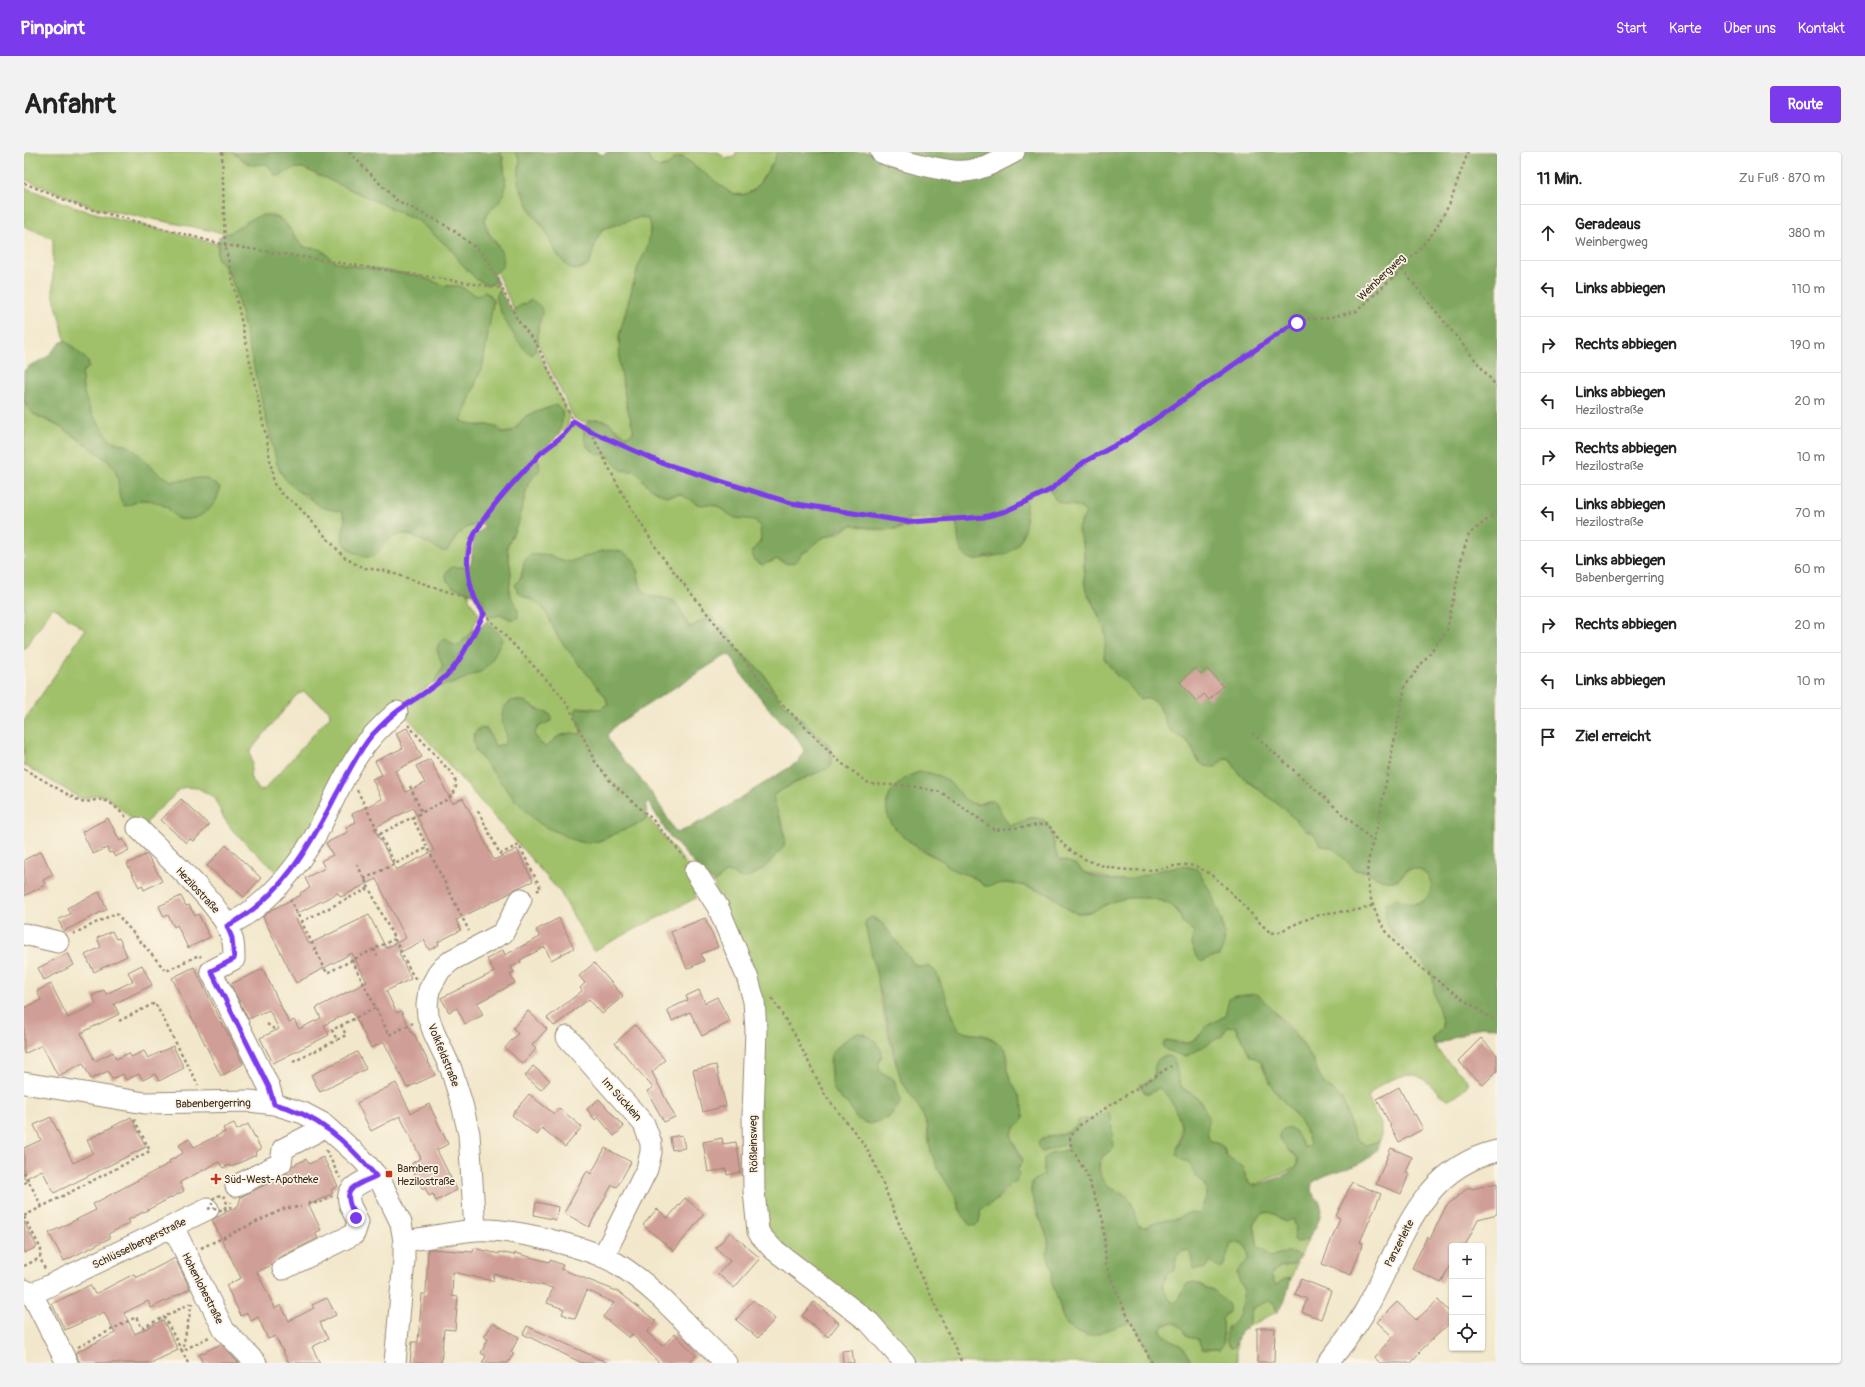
<!DOCTYPE html>
<html lang="de">
<head>
<meta charset="utf-8">
<style>
  body { margin:0; font-family:Pangolin,sans-serif; background:#f2f2f2; color:#222 }
  .controls { position:absolute; right:12px; bottom:12px; display:grid; overflow:hidden; border-radius:4px; box-shadow:0 1px 3px #0004 }
  .controls button { width:36px; height:36px; display:grid; place-items:center; padding:0; border:0; border-bottom:1px solid #e0e0e0; background:#fff; color:#222; font:20px sans-serif }
  .stop { position:absolute; width:12px; height:12px; margin:-9px; border:3px solid #7c3aed; border-radius:50%; background:#fff }
  .stop.end { background:#7c3aed; border-color:#fff; box-shadow:0 1px 4px #0008 }
  .list { margin:0; padding:0; list-style:none }
  h2 { display:flex; justify-content:space-between; align-items:center; height:52px; margin:0; padding:0 16px; font-size:17px }
  h2 small { font-size:13px; font-weight:400; color:#767676 }
  .list li { display:grid; grid-template-columns:26px 1fr auto; gap:12px; align-items:center; box-sizing:border-box; height:56px; padding:0 16px; border-top:1px solid #e0e0e0 }
  .list b { display:block; font-size:15px; white-space:nowrap }
  .list p { margin:0; font-size:13px; white-space:nowrap; color:#767676 }
  .list em { font-size:13px; font-style:normal; color:#767676 }
  .icon { flex:none; width:22px; height:22px; fill:none; stroke:currentColor; stroke-width:2; stroke-linecap:round; stroke-linejoin:round }
  .map { position:relative; flex:none; width:1473px; height:1211px; overflow:hidden; border-radius:4px }
  header { display:flex; align-items:center; gap:24px; box-sizing:border-box; height:56px; padding:0 20px; background:#7c3aed; color:#fff }
  header strong { font-size:19px }
  nav { display:flex; gap:22px; margin-inline-start:auto; font-size:14px }
  .intro { display:flex; align-items:center; justify-content:space-between; box-sizing:border-box; height:96px; padding:0 24px }
  h1 { margin:0; font-size:28px }
  .button { padding:10px 18px; border-radius:4px; background:#7c3aed; color:#fff; font-size:14px; font-weight:700 }
  main { display:flex; gap:24px; padding:0 24px }
  aside { flex:1; background:#fff; border-radius:4px; box-shadow:0 1px 3px #0004 }
  .map>svg:first-child { display:block }
</style>
</head>
<body>
<header>
<strong>Pinpoint</strong>
<nav><a>Start</a><a>Karte</a><a>Über uns</a><a>Kontakt</a></nav>
</header>
<div class="intro"><h1>Anfahrt</h1><a class="button">Route</a></div>
<main>
<div class="map">
<svg width="1473" height="1211" viewBox="0 0 1473 1211">
  <rect width="100%" height="100%" fill="#fcf5e5"/>
  <filter id="ink" filterUnits="userSpaceOnUse"><feTurbulence type="fractalNoise" baseFrequency=".025" numOctaves="2"/><feDisplacementMap in="SourceGraphic" scale="8" xChannelSelector="R" yChannelSelector="G"/><feConvolveMatrix kernelMatrix="1 2 1 2 8 2 1 2 1" color-interpolation-filters="sRGB"/></filter>
  <filter id="wash" filterUnits="userSpaceOnUse"><feTurbulence type="fractalNoise" baseFrequency=".012" numOctaves="4" result="noise"/><feDisplacementMap in="SourceGraphic" scale="16" xChannelSelector="R" yChannelSelector="G"/><feGaussianBlur stdDeviation="0.9" result="paint"/><feColorMatrix in="noise" values="0 0 0 0 0 0 0 0 0 0 0 0 0 0 0 0 0 1.4 0 .05"/><feComposite in="paint" operator="in"/></filter>
  <g filter="url(#wash)">
    <rect width="100%" height="100%" fill="#f2e7cb"/>
    <path fill="#a0c16a" stroke="#6e7644" fill-rule="evenodd" d="M0 0H208L224 12H243L257 23 267 16H279L393 68 428 98 436 110 452 127 471 129V125L477 140 476 139 477 158 492 185 504 200 505 202 512 195 513 197 545 263 544 274 532 285C535 274 544 260 532 253 523 257 510 259 502 265 493 271 492 281 479 281 478 279 477 277 475 276 464 268 448 278 437 269L459 212 469 149 466 142 453 144 435 134H421L395 124 324 113 310 109 290 97 279 95C273 90 270 81 265 75 241 48 226 73 204 82L68 55 0 27Z
      M475 0H491L494 2 496 8 495 34 510 65 520 76 532 101 546 116 552 118 563 115 574 83 580 76 617 65 624 67 627 71 624 94 614 115 595 184 596 214 603 255 610 274 608 282 602 284C594 280 590 272 581 269 569 265 562 275 550 266L514 192V173L518 168 501 151 490 158 472 119 479 108 474 93 465 81 461 70 463 62 477 46 482 35 479 5Z
      M622 0H695L701 7 711 5 712 0H753L750 9 733 35 728 39 719 43 711 42 704 39 659 5 651 6 645 13 633 16 628 12Z
      M0 35 56 57 194 92 193 105 202 117 211 136 255 318C271 343 291 350 318 360L321 368 319 390C325 399 338 407 349 405 355 401 357 395 361 390 377 373 402 389 418 399L429 392 433 383 442 376 457 371C448 386 440 397 441 415L422 427 429 435 445 439V447L455 462 448 479 436 493 431 494 422 486 415 491 413 497 419 515 410 530 376 554 256 723 210 680 199 665 191 646 174 636 161 635 154 638 144 650 130 661 121 673 114 672 83 645 73 643 58 647 0 613V569L61 478 29 455 0 498V248L9 262 38 276 85 309 91 317 96 334 108 352 117 348H126L139 352 147 359 170 367 182 359 196 336C172 315 165 335 147 329 131 324 120 306 107 296 101 291 94 293 87 289 75 282 53 235 58 221 59 218 63 216 65 213L64 209 41 188 29 141V87L0 74ZM280 540 305 558 306 564 241 637 236 639 226 625 228 611 226 599 270 546 274 542Z
      M550 273 560 277 561 291 566 298 586 305 594 315 600 319H611L624 334 645 344 656 342 680 353C692 349 702 363 713 366 718 368 724 365 729 367 742 371 739 392 729 398L745 411 753 407 764 412 772 410 778 401 783 399 796 387 816 380 828 373 853 378 876 377 884 366 926 365 929 366C940 379 927 396 948 408 967 405 987 404 998 386L1002 346 1018 336 1025 335C1027 339 1029 344 1031 347 1040 356 1055 350 1062 361L1055 373 1054 380 1060 397V430L1062 439 1080 475 1082 488 1080 506 1091 522 1103 531 1116 547H1124L1131 550 1139 561 1146 578 1165 591 1171 604 1176 611 1193 614 1198 607 1205 606 1216 623 1264 660 1279 676 1289 681 1296 693 1311 697 1331 718C1335 719 1339 719 1343 720 1351 724 1359 730 1369 729 1379 728 1383 712 1395 717 1401 719 1406 725 1407 730 1411 747 1397 751 1385 752 1377 753 1369 756 1361 758 1366 794 1386 793 1405 818 1412 828 1408 834 1411 844 1414 855 1419 864 1418 876L1408 887C1413 903 1430 914 1442 927L1444 932C1440 939 1432 946 1424 947 1410 940 1401 922 1384 922 1369 927 1352 931 1344 946L1357 972V988L1343 993C1325 986 1327 967 1320 952 1317 943 1304 938 1299 930 1293 923 1291 913 1287 905 1273 880 1243 843 1212 844L1201 864 1186 872 1173 886 1161 891 1143 888 1139 892 1142 898 1154 900 1159 905 1198 884 1203 875 1210 874 1227 904 1237 909C1240 917 1243 927 1248 934 1260 954 1283 970 1286 994L1284 995H1280L1271 979 1266 976 1257 979 1256 982 1264 998 1273 1004V1012L1271 1016 1228 1034C1222 1029 1223 1022 1218 1017 1214 1011 1208 1010 1203 1005 1202 1003 1202 1001 1201 999 1198 991 1190 992 1185 987 1179 974 1186 958 1174 946 1165 938 1155 939 1154 924L1130 923V927L1116 934 1122 942H1125L1134 936 1137 937C1152 951 1163 975 1153 995L1161 1009 1165 1010 1182 1036V1045L1176 1062 1166 1061 1153 1067 1130 1070 1122 1075 1115 1074 1111 1068 1102 1044C1096 1040 1088 1039 1082 1034 1070 1024 1073 1007 1086 999L1087 965 1059 967 1046 979 1039 982 1018 986V1000L1042 992 1045 995 1044 997 1020 1007V1022L1007 1032V1041L1011 1056 1024 1085 1025 1106 1029 1119 1027 1128 1036 1152 1037 1162 1043 1173 1054 1181 1107 1170 1111 1173 1130 1211H884L739 1081 734 886 690 731 703 720 708 721 713 725C720 724 729 723 735 720 745 715 751 702 760 695V676L748 646 753 640 805 615 808 601 803 591 755 547 739 521 712 496 702 478 687 464 666 475C659 469 659 458 652 452 642 442 623 450 617 435 615 430 615 423 613 417L578 399 545 410 519 402 502 407 496 427 504 447 514 450 519 456 525 464 533 484 581 544 584 552 576 557 557 555 551 561 558 580 557 583 547 581 535 584 522 595 517 592 510 582 524 560C512 558 502 549 491 548L479 556 478 565 483 585 481 592 471 594 463 577 456 576C447 582 449 590 452 599L491 648 508 665 518 673 555 690 575 689 616 671 623 664 676 729 670 736 672 746 569 799 536 740 377 558 412 534H418L467 510 478 487V485L463 471 465 465 478 463 485 467H492L490 452 485 441 487 421 483 395 495 369 504 331 515 318 516 310 513 308ZM896 620C904 621 913 622 920 626 934 635 942 660 962 649L972 652 980 668 985 673 992 672 1007 665 1020 668C1032 679 1027 694 1035 707L1051 712 1060 720 1090 728H1107L1143 717 1165 715 1174 718 1198 769 1201 788 1194 804 1173 806 1167 792 1170 779 1158 771C1155 745 1115 743 1094 748 1080 751 1069 763 1054 761 1040 760 1036 747 1024 742 1011 737 993 731 979 731 973 731 968 734 961 734L950 726 926 716 919 709 896 698 887 691 874 679 862 651C869 637 879 624 896 620ZM851 766 859 772 890 812 896 815H906L912 820 934 877C944 884 954 880 963 884 972 888 983 896 984 906 985 913 983 918 985 925 992 941 999 944 999 965 980 989 989 984 999 1008L984 1035 973 1048 957 1057 955 1070H943L935 1057 931 1044 913 1015 905 993 903 972 896 957 879 931 870 906 856 845 853 820 841 773ZM826 884 847 885 858 899 854 914 856 919C861 923 867 923 871 929 872 931 876 947 876 950 875 960 853 974 842 971 831 968 831 959 824 952 822 950 819 949 817 947 808 938 804 915 807 903 809 896 821 890 826 884Z
      M1246 1060 1251 1062 1258 1069 1269 1067 1272 1075 1270 1084 1280 1089 1286 1084 1276 1104 1265 1101 1247 1106 1239 1097 1234 1095 1230 1070 1237 1062Z
      M1209 1090 1220 1093C1230 1104 1221 1113 1213 1121L1219 1137 1217 1160 1213 1167 1203 1175 1205 1194 1208 1195 1213 1191V1211L1200 1209 1193 1211H1165C1166 1194 1148 1190 1138 1181L1137 1176C1144 1170 1157 1168 1161 1179 1162 1181 1162 1183 1163 1185L1174 1187 1177 1195 1180 1198 1196 1197 1199 1193 1198 1167 1204 1161C1203 1147 1195 1141 1183 1137 1178 1135 1174 1131 1169 1130L1163 1132 1155 1148 1149 1151 1141 1141 1138 1131 1144 1122 1151 1118 1152 1105 1157 1099H1164L1168 1103V1110L1183 1115 1187 1109H1201L1204 1095Z
      M1273 1110 1267 1127 1263 1126 1255 1133 1251 1132 1247 1122 1256 1115Z
      M1245 1149 1250 1151 1253 1160 1224 1174C1229 1157 1224 1154 1245 1149Z"/>
    <path fill="#80a75e" stroke="#5e683e" fill-rule="evenodd" d="M208 0H475C480 6 479 10 480 17 483 35 482 43 469 56 466 59 462 62 461 66 457 82 481 93 479 111 479 117 473 118 470 123L471 129 469 132 463 133 452 127 436 110 428 98 393 68 279 16C267 14 263 23 252 24L243 12 227 13Z
      M491 0H573L578 3 584 0H622L628 12 636 16 645 13 650 6 659 5 704 39 711 42 719 43 728 39 733 35 750 9 753 0H1473V876L1458 874 1412 893 1409 889 1410 885 1418 876C1419 863 1412 854 1410 841 1409 832 1411 826 1405 818 1388 796 1356 784 1362 752L1371 747 1390 752 1399 750C1411 737 1410 728 1396 717H1384L1375 726 1369 729H1361L1341 719 1331 718 1311 697 1296 693 1289 681 1282 679 1264 660 1216 623 1205 606H1200L1192 615C1168 616 1175 600 1164 590 1158 585 1151 583 1146 578 1138 569 1140 551 1126 547 1123 546 1119 547 1116 547L1103 531 1091 522 1080 506 1082 483 1073 459 1061 435 1060 397 1054 376 1062 361C1056 350 1040 356 1031 347 1029 344 1027 339 1025 335L1018 336 1002 346C1002 365 1004 391 983 401 977 404 971 403 965 404 958 406 951 410 944 406 928 394 939 377 929 366L926 365 884 366 879 375 863 378 828 373 796 387 786 397 778 401 772 410 764 412 753 407 738 413 731 409 727 400 737 389 736 375 731 368 711 366 691 353 684 352 675 353 656 342 642 344 636 342 624 334 611 319 597 318 586 305 574 302 563 295 560 286V274L565 269C584 264 588 277 602 284L608 282 610 279 603 255 596 214 595 184 614 115 624 94 627 73 624 67 617 65 578 77 573 87 565 113 551 118 543 114 532 101 520 76 507 59 494 30 496 8Z
      M240 63C268 66 263 81 279 95L297 97 310 109 324 113 395 124 421 134H435L453 144 461 140 468 145 469 151 459 212 437 269 453 274 469 273 479 281 488 280 502 264 532 253C543 258 538 276 532 285 528 292 518 296 513 303L516 317 504 331 495 369 483 395 487 421 485 441 494 458V465C487 470 485 465 478 463 473 462 470 466 465 465L458 457 449 442 429 435 422 427V420L428 415H442L447 412 450 385 459 376 460 373 457 371 442 376 433 383 423 399H418L387 383 378 381 364 388 352 403C345 406 340 405 334 402 303 387 329 375 318 360L296 355 283 343 272 338 261 327 253 312 211 136 204 119 193 105 195 85C213 80 224 65 240 63Z
      M475 139 477 140 487 159 507 148C526 157 515 165 514 175 514 186 515 195 508 203 497 198 474 160 473 148 472 145 473 142 475 139Z
      M41 188 64 209 65 215 58 220 59 238 66 259 86 288 108 296 134 321 148 329 178 326 185 328 196 336C193 357 174 370 154 367L143 355 126 348H117L103 354 99 353C90 340 100 326 86 311 78 302 48 282 36 275 24 267 6 265 0 249 0 241 0 227 0 219 5 212 13 211 20 207 29 201 30 194 41 188Z
      M578 399C591 397 601 399 610 408 613 417 614 427 617 435 622 450 642 442 652 451 659 458 659 468 666 475L687 464 705 481 712 496 739 521 755 547 800 588 807 598V613L803 617 784 624 750 642C746 649 764 676 760 695 745 708 738 724 716 727L708 721 703 720 690 731 682 725 643 681 624 649 622 653 623 666 616 671 575 689 560 691 550 688 518 673 508 665 491 648 452 599C448 590 448 581 456 576L463 577 471 594 481 592 483 585 478 569 479 556 487 549H500L510 556 527 563V569L514 575 510 582 517 592 522 595 535 584 547 581 557 582 558 580 551 561 553 556 576 557 584 552 581 544C566 525 549 506 535 486 528 477 526 465 519 456 511 446 494 447 491 433L498 424 500 410 505 403 519 402 545 410ZM702 503 707 504 719 524 750 563 774 587 780 599 774 610 688 664 654 681 650 678C634 648 621 631 598 606 593 600 584 591 584 582L593 572Z
      M463 469V471L478 485V487L467 510 458 519 428 532 412 534 410 530 419 515 413 497 415 491 422 486 429 493 434 494 448 479 453 478Z
      M896 620C912 620 924 628 934 639 939 645 942 649 949 652 956 655 962 647 970 649L985 673C998 673 1005 661 1020 668 1032 679 1027 694 1035 707 1040 709 1045 710 1050 712 1054 714 1056 718 1060 720 1067 724 1081 728 1090 728 1115 730 1152 705 1174 718 1185 734 1202 771 1200 790 1200 795 1197 799 1195 804L1185 806 1178 810 1173 806 1167 792 1170 779 1158 771C1156 744 1114 743 1094 748 1081 751 1069 763 1054 761 1040 759 1036 747 1024 742 1012 737 995 731 982 731 975 731 968 734 961 734 956 731 954 727 949 725 942 722 935 721 929 718 924 715 921 711 917 708 895 696 852 675 865 644 871 632 883 623 896 620Z
      M848 765 859 772 890 812 896 815H906L912 820 934 877C945 885 959 880 971 889 989 901 980 909 985 924 991 940 1004 951 998 969L989 978 987 982 989 990 999 1010 993 1016 995 1022 992 1029 981 1036 971 1049 957 1057 955 1070 951 1074 946 1073 939 1064 931 1044 913 1015 907 1000 903 972 896 957 879 931 874 918 841 773 842 768Z
      M1232 842 1236 844 1272 884 1288 907 1299 931 1318 947 1329 980 1333 987 1343 993 1357 988C1347 1019 1311 1014 1288 1031L1287 1039C1290 1044 1297 1049 1297 1054 1298 1066 1287 1091 1273 1090L1270 1088 1272 1075 1269 1067 1261 1070C1256 1068 1254 1063 1248 1061 1242 1058 1233 1064 1230 1070 1229 1072 1233 1092 1234 1095L1239 1097 1247 1105C1255 1101 1268 1099 1276 1104L1270 1112 1256 1115 1247 1122 1249 1130 1253 1133 1260 1127H1267L1260 1151 1253 1160 1250 1151 1245 1149 1228 1156 1224 1174 1216 1180 1211 1194 1208 1195 1203 1191C1197 1170 1214 1175 1217 1158 1218 1152 1220 1142 1219 1136 1217 1131 1214 1127 1213 1121 1218 1109 1228 1113 1223 1096L1215 1090 1207 1092 1200 1113 1195 1116 1187 1109 1181 1117H1170L1166 1100 1161 1098 1157 1099 1152 1105 1151 1118 1144 1122 1138 1133 1141 1141 1149 1151 1155 1148 1163 1132 1169 1130 1183 1137 1191 1139 1203 1151 1206 1158 1198 1167 1199 1193 1196 1197H1178L1174 1187 1163 1185 1159 1176 1149 1170 1140 1173 1136 1178C1144 1190 1168 1193 1165 1211H1130L1111 1173 1107 1170 1065 1184 1054 1181 1041 1170 1027 1128 1029 1119 1023 1102 1025 1090 1007 1041 1009 1029 1020 1022V1007L1027 1001 1043 998 1045 995 1042 992 1018 1000 1014 994 1015 988 1042 981 1051 975 1055 968 1069 966 1084 960 1087 965 1089 996C1085 1000 1080 1002 1077 1006 1074 1011 1075 1015 1076 1021 1081 1042 1096 1034 1106 1048 1112 1057 1109 1066 1115 1074L1122 1075 1134 1069 1153 1067 1163 1061 1176 1062 1182 1045V1036L1180 1031 1172 1024 1165 1010 1158 1008 1153 1003C1152 995 1158 989 1158 981 1159 971 1145 939 1134 936L1125 942H1122L1116 933 1130 927C1131 919 1129 908 1138 905 1156 899 1151 926 1157 934 1161 940 1166 941 1172 945 1176 948 1180 955 1182 960 1187 970 1181 981 1185 987 1189 992 1194 991 1198 994L1203 1005 1218 1015 1225 1032 1230 1034C1240 1031 1265 1023 1271 1016 1283 1003 1250 996 1257 979L1266 976 1271 979 1280 995H1284L1286 993C1283 970 1260 953 1248 934 1243 926 1240 917 1237 909L1227 904 1211 874 1203 875 1198 884 1161 905C1155 902 1142 899 1139 895L1140 889 1143 888 1156 892 1165 890 1173 886 1183 874 1201 864 1205 847 1212 844Z
      M834 881C845 881 857 892 858 904L855 909V917L859 922 870 928 874 942 878 948 864 966 846 972 832 966 823 951 817 947 810 938 807 928V903L809 900 826 884Z"/>
    <g id="blocks">
      <path fill="#cf9e96" fill-rule="evenodd" d="M1171 516 1177 522 1183 517 1199 534 1185 548 1180 542 1172 549 1156 530Z
        M383 576 398 605 371 619 382 640 401 631 392 614 406 607 428 651 439 646 470 708 493 697 509 729 491 737 488 740 432 768 437 778 414 790 415 793 405 798 400 788 375 801 387 827 362 839 373 861 377 859 389 883 390 882 411 923 383 936 360 890 347 896 328 859 300 873 305 883 249 911 236 886 255 877 245 858 224 867 207 832 239 817 265 871 270 868 275 877 297 866 292 856 343 830 328 801 272 831 239 765 247 758 277 743 276 741 286 736 281 726 301 716 297 709 309 703 302 691 324 680 322 675 332 670 328 662 358 647 348 627 358 623 351 609 379 596 372 581ZM389 656 410 699 372 718 350 676ZM352 727 382 786 362 796 345 763 285 792 270 763 314 741 317 745Z
        M157 647 185 673 170 689 166 687 162 691 137 668Z
        M84 666 96 689 99 687 105 698 91 705 88 700 85 701 83 696 69 702 58 680Z
        M202 693 237 726 220 745 183 714Z
        M17 699 29 723 19 728 21 733 0 744V708Z
        M123 702 138 729 120 738 118 733 115 735 103 712Z
        M75 740 83 757 40 779 34 768 46 762 43 756Z
        M157 744 162 754 165 753 171 764 174 762 186 785 164 796 153 773 150 775 144 763 140 765 135 754Z
        M535 766 550 796 527 808 521 795 496 808 497 810 487 815 490 820 486 822 491 831 453 851 459 863 441 872 433 856 425 860 417 846 470 820 463 807 479 798 481 803 516 785 512 778Z
        M681 766 694 795 677 802 680 809 663 817 647 780Z
        M88 779 92 787 95 786 103 804 70 820 61 803 77 795 73 786Z
        M44 801 50 813 20 828 14 816Z
        M570 811 599 844 578 862 565 847 530 874 523 866 558 839 556 836 561 831 555 824Z
        M118 813 128 833 90 852 95 862 57 881 71 909 89 900 92 907 105 901 107 905 120 899 124 906 149 894 160 916 135 929 131 922 119 928 115 922 102 928 99 922 88 927 84 919 67 927 59 911 34 924 18 893 0 902V856L17 848 13 839 27 832 44 866 72 852 68 844 80 838 82 842 109 829 104 820Z
        M170 815 219 912 197 924 148 826Z
        M675 838 681 851 693 845 706 870 678 884 666 860 648 869 643 858 664 848 662 844Z
        M504 859 523 877 508 893 512 897 499 912 481 896 494 881 489 876Z
        M611 873 641 908 628 920 651 965 640 970 623 939 629 936 591 891Z
        M1457 886 1473 903V919L1459 933 1434 909Z
        M333 900 342 917 296 940 287 923Z
        M692 913 702 954 679 960 669 918Z
        M509 914 526 928 517 938 501 924Z
        M372 931 387 961 405 952 424 992 413 998 433 1038 412 1049 409 1042 405 1044 401 1036 399 1038 389 1019 391 1018 388 1011 397 1006 376 964 347 979 333 951Z
        M1375 935 1389 963 1391 962 1399 977 1375 990 1353 947Z
        M505 942 530 962 535 956 558 975 541 995 518 976 513 983 488 963Z
        M575 947 600 975 590 984 574 965 571 968 563 957Z
        M27 965 49 1011 69 1001 63 988 107 965 122 995 30 1041 18 1018 0 1027V996L17 988 10 973Z
        M210 971 213 978 224 972 237 997 231 1000 232 1003 207 1015 206 1013 199 1016 195 1010 156 1030 160 1039 104 1068 106 1071 84 1082 86 1086 40 1109 25 1081 72 1058 69 1052 146 1011 145 1009 159 1001 155 993 165 987 170 995 201 980 199 976Z
        M658 983 661 996 648 998 646 985Z
        M698 986 699 992 712 990 717 1020 703 1023 702 1017 684 1020 679 990Z
        M581 996 607 1010 593 1035 588 1033 565 1075 540 1061 563 1019 567 1022Z
        M1367 996 1388 1005 1382 1021 1385 1022 1377 1042 1352 1032Z
        M299 1005 314 1034 307 1038 309 1041 285 1053 297 1078 291 1081 294 1086 254 1106 248 1113 233 1120 251 1156 257 1153 265 1169 290 1156 288 1153 303 1146 312 1163 296 1171 304 1187 288 1195 296 1211H265L251 1184 244 1187 234 1165 227 1169 223 1161 217 1164 202 1133 217 1126 188 1068 214 1054 217 1045 262 1022 268 1014 282 1007 285 1012Z
        M1328 1030 1357 1042 1336 1090 1339 1091 1327 1123 1298 1112 1316 1066 1312 1064Z
        M1473 1031V1062L1454 1067 1441 1094H1428V1110L1417 1131 1388 1116 1403 1085 1406 1087 1422 1054 1445 1035 1448 1037Z
        M661 1046 680 1062 650 1099 619 1073 633 1057 644 1066Z
        M512 1050 534 1055 532 1068 510 1063Z
        M0 1069 13 1095 0 1101Z
        M706 1080 736 1106 710 1136 694 1122 706 1109 692 1096Z
        M450 1096 475 1102V1100L490 1103 491 1101 525 1110 526 1108 539 1113 537 1117 595 1140 632 1169 623 1180 638 1194 651 1182 672 1204 664 1211H635L608 1182 605 1186 579 1165 590 1151 563 1138 551 1167 538 1162 540 1157 523 1151 529 1136 470 1122 469 1129 429 1120 428 1144 434 1145 431 1178 420 1177 417 1211H386L388 1190H394L398 1142H402L404 1097 449 1100Z
        M151 1106 166 1137 127 1156 124 1149 100 1161 111 1182 139 1168 154 1198 127 1211H56L51 1201 91 1181 80 1160 41 1178 28 1152 66 1133 71 1142 110 1122 112 1126Z
        M1277 1127 1307 1139 1297 1167 1278 1160 1283 1147 1271 1142Z
        M729 1148 751 1167 734 1186 712 1168Z
        M1414 1148 1428 1163V1169L1395 1200 1396 1201 1387 1211H1356L1350 1205 1369 1185 1353 1170 1373 1150 1392 1168Z
        M790 1150 815 1171 804 1185 778 1164Z
        M469 1171 495 1185 487 1200 490 1201 484 1211H458L462 1204 457 1201 464 1187 460 1185Z
        M503 1174 584 1211H558L499 1182Z
        M1233 1176H1251L1250 1210H1233Z
        M197 1192 215 1211H179L175 1203Z
        M828 1198 830 1211H819L818 1199Z"/>
    </g>
  </g>
  <g filter="url(#ink)">
    <use href="#blocks" fill-opacity="0" stroke="#968874" stroke-width="1"/>
    <g fill="none" stroke-linecap="round" stroke-linejoin="round">
      <defs>
        <path id="minor" d="M857 0C872 7 924 21 941 19 958 18 975 8 990 0
          M114 676C139 702 199 752 208 786 210 792 210 800 210 807L187 819 245 935 250 952
          M671 719 694 755 724 827 730 849 732 878 729 963 730 1039 734 1079 737 1084 749 1097 845 1170 881 1211
          M203 774C240 755 269 721 290 686 306 658 317 627 336 600 346 585 359 572 373 560
          M0 782 34 790
          M543 885 620 972 627 991V1000L623 1017 579 1105
          M0 931 121 951 225 949 250 952 279 961 298 971 338 1007 356 1028 377 1071 380 1089V1108L371 1211
          M212 1034 257 1011 259 997 292 980 298 971
          M149 1075 200 1178 232 1211
          M451 1078 445 982 438 952 427 917 410 881 404 864 403 853 405 838 416 818 428 808 479 781 497 747
          M380 1089C404 1086 428 1080 452 1078 486 1076 567 1095 595 1113 636 1139 667 1178 702 1211
          M259 1117 330 1082 334 1070C332 1064 328 1059 326 1053 319 1035 340 1030 352 1023
          M0 1138 8 1142 184 1057
          M8 1142 43 1211
          M1304 1211C1317 1194 1331 1177 1341 1159 1377 1096 1392 1018 1473 999"/>
      </defs>
      <use href="#minor" stroke="#968874" stroke-width="23"/>
      <path stroke="#968874" stroke-width="2.5" stroke-dasharray="3 3" stroke-linecap="butt" d="M198 0 201 93 243 289 250 332 260 344 273 353 320 405 333 413 341 416 362 419 434 443 450 446
        M325 0 372 48 414 69 429 78 452 96 465 110 493 167 513 193 549 269
        M0 31 58 55 201 93 477 136
        M1378 117 1473 235
        M549 269 566 279 638 311 767 351 885 370 960 365 982 359 1026 338 1060 310 1101 289 1264 175 1283 167 1304 166 1333 159 1378 117 1409 81 1425 53 1444 0
        M549 269 544 278 509 309 472 352 450 384 443 406 450 446 456 457 536 542 546 557 570 608 587 630 628 667 661 706
        M566 279 598 341 636 402 744 538 816 610 846 632 887 634 917 640 971 678 1024 672C1029 679 1034 687 1040 693 1065 716 1102 721 1135 717 1148 715 1160 710 1173 715 1199 725 1224 762 1247 781L1255 780C1269 773 1284 766 1299 762 1316 758 1333 761 1349 753
        M1473 360 1445 382 1438 404 1423 478 1381 534 1354 671C1349 689 1341 712 1344 731 1349 780 1388 810 1425 837 1440 848 1456 860 1473 869
        M386 551 412 532 430 515 460 463
        M1228 581 1349 689
        M0 617 57 650C63 651 67 648 73 648 85 646 93 657 102 665
        M386 634 398 661
        M333 638 371 712
        M454 659 476 702 495 693 517 737 512 739
        M388 665 445 779
        M356 682 422 648C432 641 434 636 430 624L384 573
        M333 712 389 824 392 827
        M340 727 403 696
        M266 747 303 821 370 787
        M277 770 345 736
        M49 782 92 761 142 819 175 803 177 805
        M350 797 353 804
        M328 808 365 883 389 871
        M748 846 771 883 801 943 840 992 851 1012 887 1101 938 1211
        M95 869 131 851 174 933
        M243 872 253 879
        M317 873 322 883 313 888 308 878 351 856
        M269 910 313 888
        M302 998 316 1026
        M0 1020 18 1055
        M0 1031 4 1029
        M284 1051H295L308 1044
        M200 1059 206 1056 207 1050
        M0 1064 126 999 110 967
        M0 1065 17 1097 16 1106 21 1117
        M177 1096 262 1056 277 1055
        M0 1114 16 1106
        M167 1151 140 1165 158 1199 185 1185
        M54 1195 112 1165 118 1176 140 1165
        M164 1211 158 1199 168 1151
        M1128 1211 1097 1151 1082 1112 1079 1068 1062 1021 1047 995 1046 985 1057 972 1147 914"/>
      <use href="#minor" stroke="#fff" stroke-width="21"/>
      <path stroke="#968874" stroke-width="2.5" stroke-dasharray="3 3" stroke-linecap="butt" d="M184 1057 189 1055 194 1058H199L203 1053 202 1047 198 1043 192 1044 188 1048V1053"/>
    </g>
  </g>
  <g fill="none" stroke-linecap="round" stroke-linejoin="round" filter="url(#ink)">
    <path stroke="#7c3aed" stroke-width="5" d="M332 1066C316 1036 327 1036 352 1024 324 991 293 962 250 952L245 935 187 819 210 807 208 786 203 774C256 747 286 694 312 643 323 623 333 601 348 583 356 575 365 565 375 558 393 545 416 533 430 515 442 500 450 479 460 462 446 444 439 412 447 390 456 365 498 320 517 301 528 291 544 283 549 269L566 279 638 311 767 351 885 370 960 365 982 359 1026 338 1060 310 1101 288 1264 175 1273 171"/>
  </g>
  <g fill="#c8321e" stroke="#fcf5e5" stroke-width="1.5">
    <rect x="361" y="1018" width="8" height="8" rx="2"/>
    <path d="M190 1021h4v4h4v4h-4v4h-4v-4h-4v-4h4z"/>
  </g>
  <g text-anchor="middle" stroke-width="3.5" stroke-linejoin="round" paint-order="stroke">
    <g font-size="11" fill="#3b2a1e" stroke="#fcf5e5">
      <text transform="translate(1357 125) rotate(-44)" y="4">Weinbergweg</text>
      <text transform="translate(174 738) rotate(47)" y="4">Hezilostraße</text>
      <text transform="translate(420 903) rotate(68)" y="4">Volkfeldstraße</text>
      <text transform="translate(598 947) rotate(48)" y="4">Im Sücklein</text>
      <text transform="translate(189 951) rotate(-1)" y="4">Babenbergerring</text>
      <text transform="translate(729 992) rotate(-91)" y="4">Rößleinsweg</text>
      <text transform="translate(115 1091) rotate(-26)" y="4">Schlüsselbergerstraße</text>
      <text transform="translate(1375 1091) rotate(-63)" y="4">Panzerleite</text>
      <text transform="translate(179 1136) rotate(63)" y="4">Hohenlohestraße</text>
    </g>
    <g font-size="11" fill="#3b2a1e" stroke="#fcf5e5" text-anchor="start">
      <text x="373" y="1020">Bamberg<tspan x="373" dy="13">Hezilostraße</tspan></text>
      <text x="200" y="1031">Süd-West-Apotheke</text>
    </g>
  </g>
</svg>
<div class="controls">
<button>+</button>
<button>−</button>
<button><svg class="icon" aria-label="locate" viewBox="0 0 24 24"><circle cx="12" cy="12" r="6"/><path d="M12 2v4M12 18v4M2 12h4M18 12h4"/></svg></button>
</div>
<div class="stop" style="left:1273px;top:171px"></div>
<div class="stop end" style="left:332px;top:1066px"></div>
</div>
<aside>
<h2>11 Min.<small>Zu Fuß · 870 m</small></h2>
<ul class="list">
<li><svg class="icon" aria-label="ahead" viewBox="0 0 24 24"><path d="M12 20V5M6 11l6-6 6 6"/></svg><div><b>Geradeaus</b><p>Weinbergweg</p></div><em>380 m</em></li>
<li><svg class="icon" aria-label="left" viewBox="0 0 24 24"><path d="M17 20v-9H6M10 6l-5 5 5 5"/></svg><div><b>Links abbiegen</b></div><em>110 m</em></li>
<li><svg class="icon" aria-label="right" viewBox="0 0 24 24"><path d="M7 20v-9h11M14 6l5 5-5 5"/></svg><div><b>Rechts abbiegen</b></div><em>190 m</em></li>
<li><svg class="icon" aria-label="left" viewBox="0 0 24 24"><path d="M17 20v-9H6M10 6l-5 5 5 5"/></svg><div><b>Links abbiegen</b><p>Hezilostraße</p></div><em>20 m</em></li>
<li><svg class="icon" aria-label="right" viewBox="0 0 24 24"><path d="M7 20v-9h11M14 6l5 5-5 5"/></svg><div><b>Rechts abbiegen</b><p>Hezilostraße</p></div><em>10 m</em></li>
<li><svg class="icon" aria-label="left" viewBox="0 0 24 24"><path d="M17 20v-9H6M10 6l-5 5 5 5"/></svg><div><b>Links abbiegen</b><p>Hezilostraße</p></div><em>70 m</em></li>
<li><svg class="icon" aria-label="left" viewBox="0 0 24 24"><path d="M17 20v-9H6M10 6l-5 5 5 5"/></svg><div><b>Links abbiegen</b><p>Babenbergerring</p></div><em>60 m</em></li>
<li><svg class="icon" aria-label="right" viewBox="0 0 24 24"><path d="M7 20v-9h11M14 6l5 5-5 5"/></svg><div><b>Rechts abbiegen</b></div><em>20 m</em></li>
<li><svg class="icon" aria-label="left" viewBox="0 0 24 24"><path d="M17 20v-9H6M10 6l-5 5 5 5"/></svg><div><b>Links abbiegen</b></div><em>10 m</em></li>
<li><svg class="icon" aria-label="arrive" viewBox="0 0 24 24"><path d="M6 21V4h12l-3 4 3 4H6"/></svg><div><b>Ziel erreicht</b></div></li>
</ul>
</aside>
</main>
</body>
</html>
